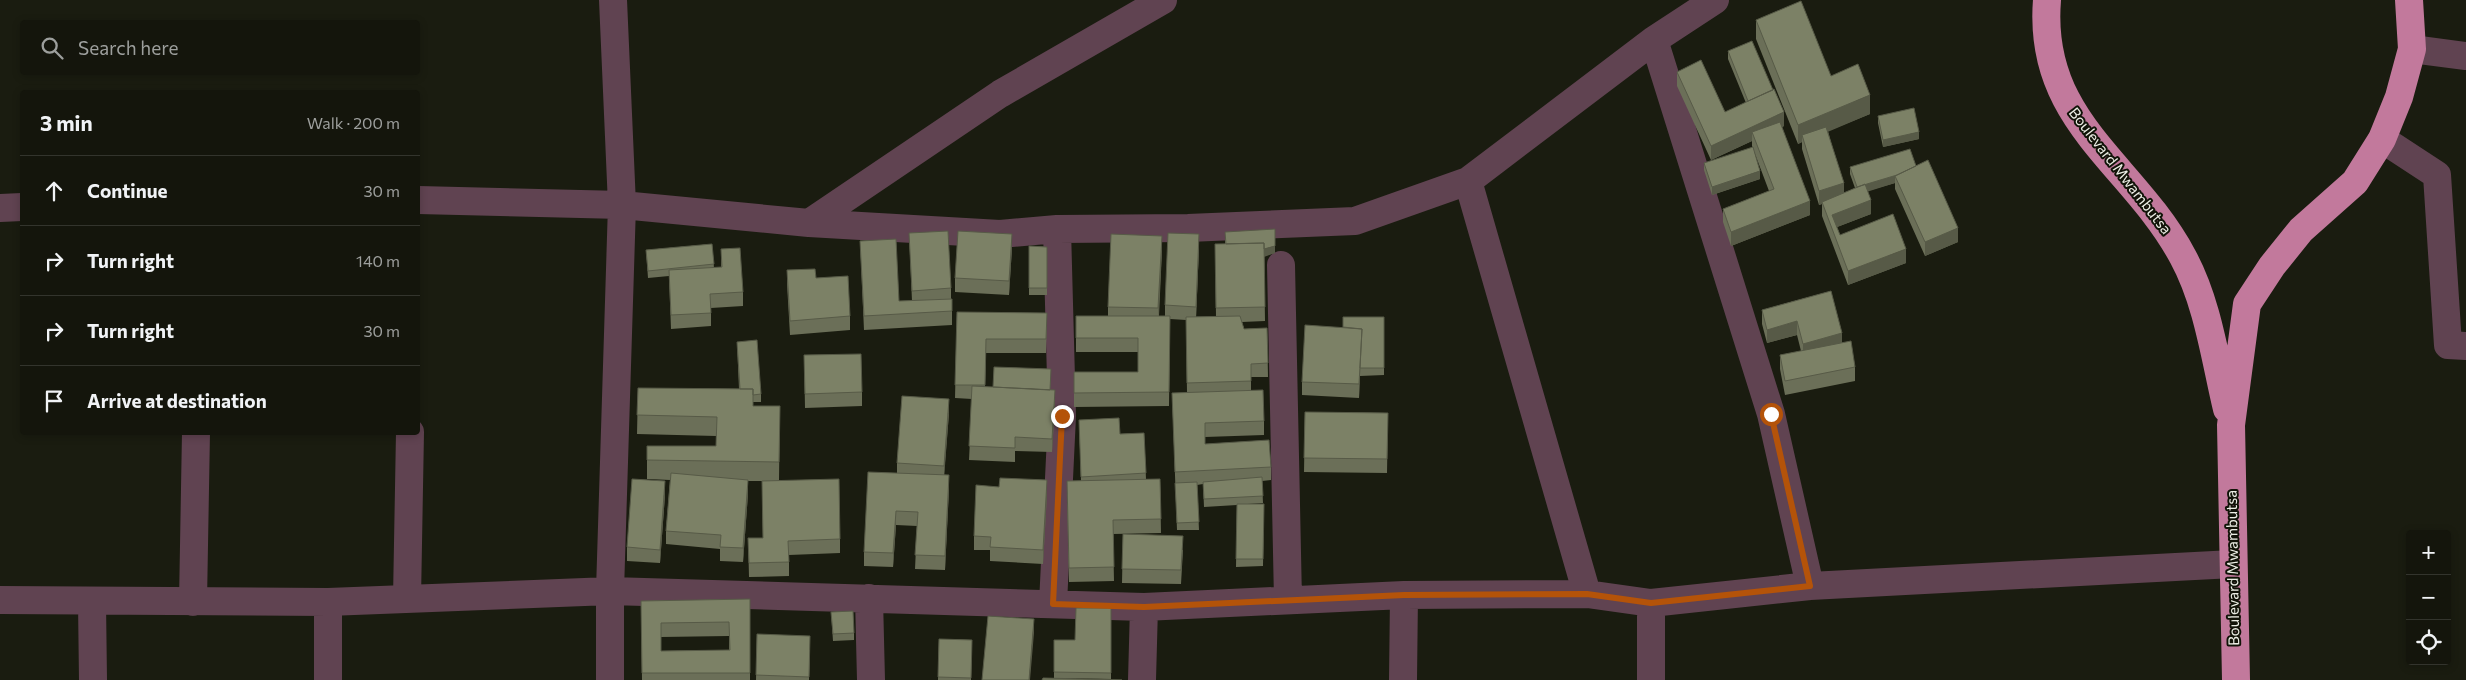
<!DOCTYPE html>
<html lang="en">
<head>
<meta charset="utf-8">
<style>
  body { margin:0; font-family:Commissioner,sans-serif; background:#1d1e15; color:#f1f3f6 }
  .controls { position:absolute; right:15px; bottom:15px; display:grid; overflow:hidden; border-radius:5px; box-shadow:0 2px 8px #0003 }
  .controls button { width:45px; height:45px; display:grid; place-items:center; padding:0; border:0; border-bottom:1px solid #33342d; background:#14150c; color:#f1f3f6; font:25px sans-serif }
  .stop { position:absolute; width:15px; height:15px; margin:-11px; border:4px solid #b45309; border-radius:50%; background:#fff }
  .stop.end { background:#b45309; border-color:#fff; box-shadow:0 1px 5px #0008 }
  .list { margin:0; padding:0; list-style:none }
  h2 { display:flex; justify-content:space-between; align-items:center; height:65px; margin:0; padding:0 20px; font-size:21px }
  h2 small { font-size:16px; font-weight:400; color:#9d9f9d }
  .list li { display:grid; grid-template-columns:32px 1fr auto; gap:15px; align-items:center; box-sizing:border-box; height:70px; padding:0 20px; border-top:1px solid #33342d }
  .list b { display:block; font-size:19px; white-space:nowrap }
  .list em { font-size:16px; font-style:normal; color:#9d9f9d }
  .icon { flex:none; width:28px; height:28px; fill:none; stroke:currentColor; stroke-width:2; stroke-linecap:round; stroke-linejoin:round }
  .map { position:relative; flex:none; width:2466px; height:680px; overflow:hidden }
  .search { position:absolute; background:#14150c; box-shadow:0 2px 8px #0003; left:20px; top:20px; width:400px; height:55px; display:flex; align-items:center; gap:12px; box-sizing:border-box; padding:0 18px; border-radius:5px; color:#9d9f9d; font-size:19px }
  .panel { position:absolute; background:#14150c; box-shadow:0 2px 8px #0003; left:20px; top:90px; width:400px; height:345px; border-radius:5px }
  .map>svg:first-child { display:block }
</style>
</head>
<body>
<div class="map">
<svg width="2466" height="680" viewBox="0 0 2466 680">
  <rect width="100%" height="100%" fill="#1a1c10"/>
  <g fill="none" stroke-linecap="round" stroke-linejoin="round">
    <path stroke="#604351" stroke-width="28" d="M1654 40 1771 414 1810 586
      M2412 49 2466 56
      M2382 139 2437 175 2448 345 2466 346
      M1468 181 1587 594
      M418 200 622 205 809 223 1000 234 1057 229 1188 228 1355 221 1468 181 1654 40 1715 0
      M0 208 22 207
      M809 223 1000 94 1163 0
      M1281 265 1288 600
      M869 598 871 680
      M407 599 410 432
      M0 600 328 602 610 591 1144 607 1404 595 1587 594 1651 603 1810 586 2233 564
      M92 602 93 680
      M193 602 196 432
      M328 602V680
      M1651 603V680
      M1053 604 1062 416 1057 229
      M610 680V591L622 205 613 0
      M1142 680 1144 607
      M1403 680 1404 595"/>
    <path stroke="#c2799c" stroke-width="28" d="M2047 0C2037 122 2133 163 2183 257 2208 303 2215 359 2227 409
      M2236 680 2231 425 2247 304 2272 266 2301 230 2355 182 2382 139 2399 97 2412 49 2409 0"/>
  </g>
  <path fill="#6b6f58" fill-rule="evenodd" d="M1756 20 1831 76 1870 114 1828 131 1844 193 1855 188 1850 174V167L1916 166 1958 242 1925 256 1895 189V183L1867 191 1871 214 1837 227 1840 235 1906 263 1848 285 1822 216V204L1819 205 1802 149V142L1798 144 1756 39Z
    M1728 51 1784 126 1782 127 1810 215 1731 246 1723 222V209L1769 191 1752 146V141L1711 160 1677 86V72L1725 112 1746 103 1728 59Z
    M1878 116 1919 139 1883 147 1878 123Z
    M1704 163 1760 179 1712 195 1704 170Z
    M1225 232 1275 253 1264 256 1265 321 1242 322 1244 329 1267 328 1268 377H1251V390L1264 421V435L1205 437V444L1271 467V480L1262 481 1263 503 1248 504H1264L1263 566 1236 567 1237 505 1204 507 1203 484 1197 485 1199 530H1177L1172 393H1187L1186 320 1170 319 1169 406 1074 407V372H1138V352H1076V316H1108V307L1162 250 1159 316H1165V305L1199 248 1196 317H1216L1215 244H1225Z
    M909 233 951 288V299L952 311V325L864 330 860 241 899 301H912Z
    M712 244 714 268 721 267V249L743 292V306L711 308V326L671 329 669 276 648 278 646 250Z
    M1029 246 1047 247V295H1029Z
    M1012 248 1009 295 955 292V278Z
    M787 270 816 278 850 316V330L790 335 787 284Z
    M1831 291 1842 343 1855 367V381L1785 395 1780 369V355L1801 351 1797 335 1767 343 1762 324V310Z
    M957 312 1047 313 1046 353H986L985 387 1050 390 1055 404 1052 452 1015 451V462L969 460 972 399 955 398Z
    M1384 317V375L1360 376V374L1359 398 1302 395V382L1343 327Z
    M737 342 761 394V402H753V406H780L779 480 840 539V553L789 555V576L749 577 748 538H763L762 481H748V494L743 562 720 561V549L666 544V531L670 480 647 479V460L716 446V436L637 434 638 388 739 389Z
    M804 355 862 392V406L805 408Z
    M1305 412 1388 413 1387 473 1304 472Z
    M949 413 944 475 949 489 945 570 915 569 917 526 896 525 893 567 864 566V552L897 473V463Z
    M1079 420 1120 434 1144 433 1146 479H1160L1161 533 1113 534 1114 581 1069 582 1067 495 1081 481Z
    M1047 494 1043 564 990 561V550H974V536Z
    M665 495 660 563 627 561V547Z
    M1123 534 1183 550 1181 584 1122 583Z
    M750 599V680H642L641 601ZM729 636V650L661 651V637Z
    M1111 608V679L1054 678V640H1075Z
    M831 612 854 633V640L833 641Z
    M757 634 810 650 809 680H756Z
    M939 639 972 640 971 680H938Z"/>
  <path fill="#575a47" d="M1870 95V114L1804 142 1802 135V142L1798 144V125Z
    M1784 112V126L1755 139 1752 132V141L1711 160V146Z
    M1919 132V139L1883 147V140Z
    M1917 169 1895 176V183L1857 195V187Z
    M1760 171V179L1712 195V187Z
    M1844 183V197L1822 202V204L1819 205V191Z
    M1871 200V214L1832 229V215Z
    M1810 201V215L1731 246V232Z
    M1958 228V242L1925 256V242Z
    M1012 234V248L1009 295V281Z
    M1199 234V248L1196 320V307Z
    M1162 236V250L1158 322V308Z
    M1275 246V253L1264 257V249Z
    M1906 249V263L1848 285V271Z
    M1797 321V335L1767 343V330Z
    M1362 329 1360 374 1359 398V384Z
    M1842 333V346L1803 358V344Z
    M1055 390V404L1052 452V439Z
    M949 399V413L944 479V466Z
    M949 475V489L945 570V556Z
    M748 480V494L743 562V548Z
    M1047 480V494L1043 564V550Z
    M665 481V495L660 563V550Z
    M896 511V525L893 567V553Z
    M1034 619V633L1030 680H1029Z"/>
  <path fill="#7c8166" stroke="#575a47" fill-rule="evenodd" d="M1801 1 1831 76 1858 64 1870 95 1798 125 1756 20Z
    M1752 41 1773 90 1748 101 1728 51Z
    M1701 60 1725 112 1774 89 1784 112 1711 146 1677 72Z
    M1914 108 1919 132 1883 140 1878 116Z
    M1780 122 1810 201 1731 232 1723 209 1774 189 1752 132Z
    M1826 127 1844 183 1819 191 1802 135Z
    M1753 147 1760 171 1712 187 1704 163Z
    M1910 149 1916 166 1897 175 1857 187 1850 167Z
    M1928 160 1958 228 1925 242 1895 176Z
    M1865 184 1871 200 1832 215 1840 235 1893 214 1906 249 1848 271 1822 202Z
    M1275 229V246L1264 249V243L1226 244 1225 232Z
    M948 231 951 288 912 291 909 233Z
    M958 231 1012 234 1009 281 955 278Z
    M1168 233 1199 234 1196 307 1165 305Z
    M1111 234 1162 236 1158 308 1108 307Z
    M896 239 899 301 952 299V311L864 316 860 241Z
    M1264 243 1265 307 1216 308 1215 244Z
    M712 244 714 264 648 271 646 250Z
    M1029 246 1047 247V288H1029Z
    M740 248 743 292 710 294 711 313 671 315 669 270 722 267 721 249Z
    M815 269 816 278 848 276 850 316 790 321 787 270Z
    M1831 291 1842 333 1803 344 1797 321 1767 330 1762 310Z
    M957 312 1047 313 1046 339H986L985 385H955Z
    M1076 316H1170L1169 392 1074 393V372H1138V338H1076Z
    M1240 316 1244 329 1267 328 1268 363 1251 364V381L1187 383 1186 317Z
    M1343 317H1384V368H1360L1362 329 1343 327Z
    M1305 325 1362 329 1359 384 1302 382Z
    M757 340 761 394 753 395V389H740L737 342Z
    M1851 341 1855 367 1785 381 1780 355Z
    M861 354 862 392 805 394 804 355Z
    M994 367 1051 369 1050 390 993 387Z
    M972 386 1055 390 1052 439 1015 437V448L969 446Z
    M638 388 753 389V406H780L779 462 647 460V446H716L717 417 637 415Z
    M1263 390 1264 421 1205 423V444L1269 440 1271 467 1175 472 1172 393Z
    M902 396 949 399 944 466 897 463Z
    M1305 412 1388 413 1387 459 1304 458Z
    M1119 418 1120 434 1144 433 1146 473 1081 477 1079 420Z
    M868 472 949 475 945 556 915 555 918 512 896 511 893 553 864 552Z
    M671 473 748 480 743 548 720 547 721 535 666 531Z
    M1262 477 1263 496 1204 499 1203 482Z
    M1000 478 1047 480 1043 550 990 547 991 537 974 536 976 485 999 487Z
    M632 479 665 481 660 550 627 547Z
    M839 479 840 539 788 541 789 562 749 563 748 538H763L762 481Z
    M1160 479 1161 519 1113 520 1114 567 1069 568 1067 481Z
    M1197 482 1199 522 1177 523 1175 483Z
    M1237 504H1264L1263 559H1236Z
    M1123 534 1183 536 1181 570 1122 569Z
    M750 599V673H642L641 601ZM729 622 730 650 661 651V623Z
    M1076 608H1111V673L1054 672V640H1075Z
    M853 611 854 633 833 634 831 612Z
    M988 616 1034 619 1029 680H982Z
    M757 634 810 636 809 677 756 675Z
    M939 639 972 640 971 678 938 677Z
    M1043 678 1122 680H1042Z"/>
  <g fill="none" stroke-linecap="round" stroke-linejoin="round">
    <path stroke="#b45309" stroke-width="6" d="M1062 416 1053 604 1144 607 1404 595 1587 594 1651 603 1810 586 1771 414"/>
  </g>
  <g text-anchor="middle" stroke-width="4" stroke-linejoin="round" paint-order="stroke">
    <g font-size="15" fill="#eceee5" stroke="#111308">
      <text transform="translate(2120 171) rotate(52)" y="5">Boulevard Mwambutsa</text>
      <text transform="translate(2233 568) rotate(-91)" y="5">Boulevard Mwambutsa</text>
    </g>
  </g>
</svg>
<div class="controls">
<button>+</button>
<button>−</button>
<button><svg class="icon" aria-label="locate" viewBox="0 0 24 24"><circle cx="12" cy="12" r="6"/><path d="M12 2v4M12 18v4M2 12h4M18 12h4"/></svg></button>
</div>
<div class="stop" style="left:1771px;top:414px"></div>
<div class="stop end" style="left:1062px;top:416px"></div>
<div class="search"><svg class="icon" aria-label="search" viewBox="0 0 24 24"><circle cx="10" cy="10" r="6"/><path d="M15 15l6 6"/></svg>Search here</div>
<section class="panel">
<h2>3 min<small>Walk · 200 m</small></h2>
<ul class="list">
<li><svg class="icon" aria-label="ahead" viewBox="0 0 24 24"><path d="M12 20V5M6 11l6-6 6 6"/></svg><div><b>Continue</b></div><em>30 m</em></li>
<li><svg class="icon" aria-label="right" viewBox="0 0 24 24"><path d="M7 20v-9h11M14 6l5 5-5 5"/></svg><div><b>Turn right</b></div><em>140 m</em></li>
<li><svg class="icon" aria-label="right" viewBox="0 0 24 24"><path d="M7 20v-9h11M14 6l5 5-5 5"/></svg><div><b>Turn right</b></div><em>30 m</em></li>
<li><svg class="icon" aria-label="arrive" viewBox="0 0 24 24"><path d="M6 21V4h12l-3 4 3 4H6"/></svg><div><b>Arrive at destination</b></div></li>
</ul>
</section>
</div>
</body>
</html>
